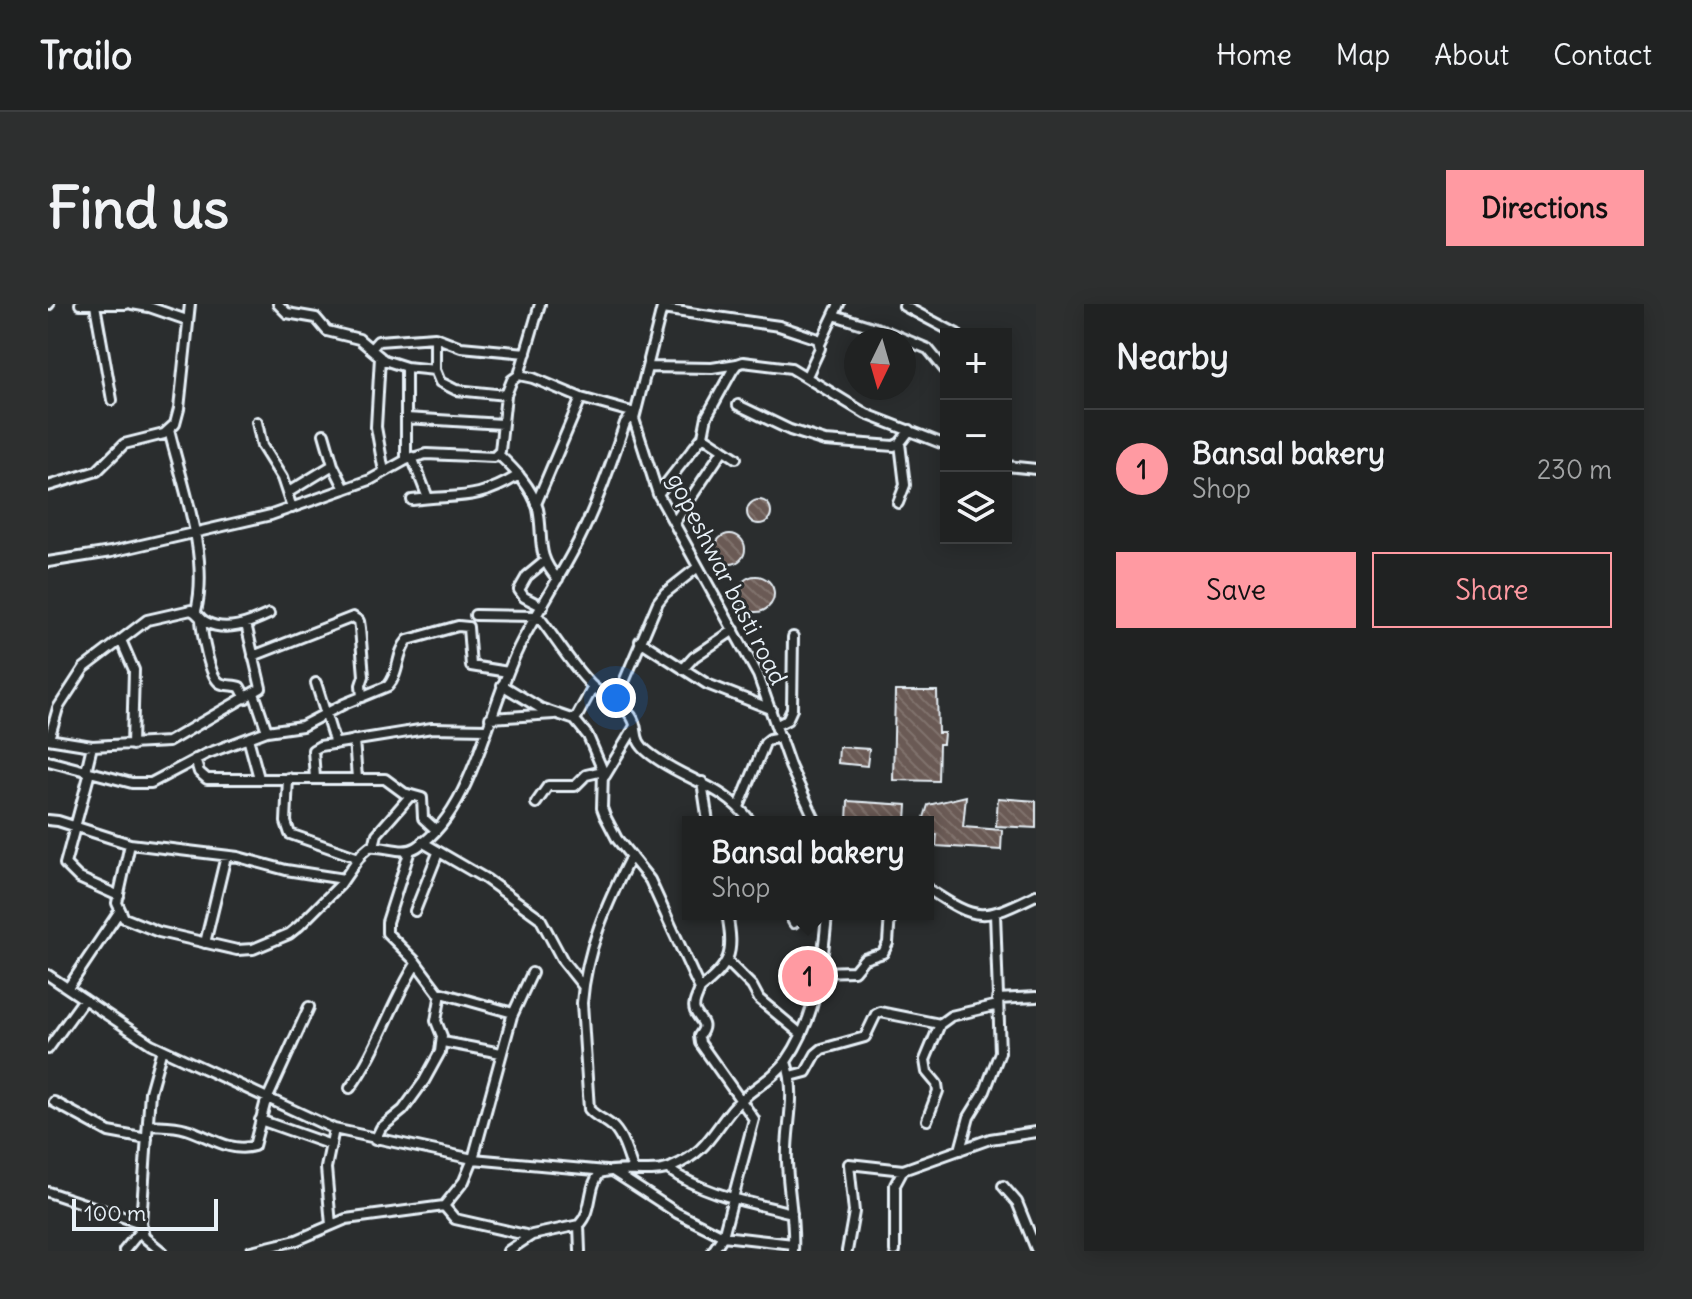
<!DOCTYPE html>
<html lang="en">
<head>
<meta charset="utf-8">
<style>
  body { margin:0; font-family:Delius,sans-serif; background:#2d2f2f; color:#f1f3f6 }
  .controls { position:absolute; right:24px; top:24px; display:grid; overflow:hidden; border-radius:0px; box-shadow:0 4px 20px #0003 }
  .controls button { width:72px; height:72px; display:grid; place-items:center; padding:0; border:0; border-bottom:2px solid #3d3f40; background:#202222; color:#f1f3f6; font:40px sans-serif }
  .compass { position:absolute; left:796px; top:24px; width:72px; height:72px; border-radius:50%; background:#202222; box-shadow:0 4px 20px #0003; rotate:185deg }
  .scale { position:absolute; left:24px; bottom:20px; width:146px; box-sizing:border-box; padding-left:8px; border:4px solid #e8f1f8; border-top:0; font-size:22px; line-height:28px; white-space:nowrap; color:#e8f1f8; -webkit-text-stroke:6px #2a2d2e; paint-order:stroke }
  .you { position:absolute; left:568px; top:394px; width:28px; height:28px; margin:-20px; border:6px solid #fff; border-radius:50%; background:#1a73e8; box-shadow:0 0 0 12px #1a73e833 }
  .badge { display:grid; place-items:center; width:52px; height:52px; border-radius:50%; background:#ff9aa2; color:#111; font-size:26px; font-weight:700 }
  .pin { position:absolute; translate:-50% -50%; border:4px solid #fff; box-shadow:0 2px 8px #0006 }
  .popup { position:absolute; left:634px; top:512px; width:252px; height:104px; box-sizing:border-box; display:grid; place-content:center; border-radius:0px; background:#202222; filter:drop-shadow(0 2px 6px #0005); font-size:26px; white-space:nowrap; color:#a2a4a5 }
  .popup b { font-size:30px; color:#f1f3f6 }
  .popup::after { content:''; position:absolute; left:50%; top:100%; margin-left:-16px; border:16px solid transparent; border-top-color:#202222 }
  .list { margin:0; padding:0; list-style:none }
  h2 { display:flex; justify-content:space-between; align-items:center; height:104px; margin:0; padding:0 32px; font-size:34px }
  h2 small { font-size:26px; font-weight:400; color:#a2a4a5 }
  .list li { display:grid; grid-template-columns:52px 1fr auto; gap:24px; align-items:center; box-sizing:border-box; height:120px; padding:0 32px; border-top:2px solid #3d3f40 }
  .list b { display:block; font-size:30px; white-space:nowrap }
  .list p { margin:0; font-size:26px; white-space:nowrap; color:#a2a4a5 }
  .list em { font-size:26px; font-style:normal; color:#a2a4a5 }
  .actions { display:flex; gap:16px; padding:24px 32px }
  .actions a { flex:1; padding:18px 0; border:2px solid #ff9aa2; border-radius:0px; text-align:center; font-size:28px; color:#ff9aa2 }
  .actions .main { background:#ff9aa2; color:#111 }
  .icon { flex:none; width:44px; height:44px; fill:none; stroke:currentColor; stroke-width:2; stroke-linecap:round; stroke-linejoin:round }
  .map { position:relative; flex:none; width:988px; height:947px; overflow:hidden; border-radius:0px }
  header { display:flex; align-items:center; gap:48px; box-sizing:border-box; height:112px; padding:0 40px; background:#202222; border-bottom:2px solid #3d3f40 }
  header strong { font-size:38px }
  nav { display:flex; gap:44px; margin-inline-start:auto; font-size:28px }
  .intro { display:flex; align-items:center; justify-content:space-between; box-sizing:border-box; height:192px; padding:0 48px }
  h1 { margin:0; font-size:56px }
  .button { padding:20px 36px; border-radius:0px; background:#ff9aa2; color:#111; font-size:28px; font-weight:700 }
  main { display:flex; gap:48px; padding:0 48px }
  aside { flex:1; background:#202222; border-radius:0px; box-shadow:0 4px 20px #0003 }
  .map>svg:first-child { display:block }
</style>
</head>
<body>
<header>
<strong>Trailo</strong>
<nav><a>Home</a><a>Map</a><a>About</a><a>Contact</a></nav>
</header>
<div class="intro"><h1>Find us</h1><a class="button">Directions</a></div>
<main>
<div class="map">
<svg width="988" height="947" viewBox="0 0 988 947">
  <defs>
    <pattern id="building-back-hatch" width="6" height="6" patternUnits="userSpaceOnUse" patternTransform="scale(2)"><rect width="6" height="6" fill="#6b5a54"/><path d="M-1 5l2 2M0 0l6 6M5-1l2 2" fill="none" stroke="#80726d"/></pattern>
  </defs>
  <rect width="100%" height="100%" fill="#2a2d2e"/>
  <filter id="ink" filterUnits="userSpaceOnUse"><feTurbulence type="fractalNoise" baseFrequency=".0125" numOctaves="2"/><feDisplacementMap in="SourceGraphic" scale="16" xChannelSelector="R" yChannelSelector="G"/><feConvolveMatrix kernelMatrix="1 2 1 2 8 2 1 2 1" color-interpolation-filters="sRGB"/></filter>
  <g filter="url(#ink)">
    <path fill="url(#building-back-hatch)" stroke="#e8f1f8" stroke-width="2" d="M699 208a12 12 0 1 1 24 0a12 12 0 1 1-24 0Z
      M667 245a15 15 0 1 1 30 0a15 15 0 1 1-30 0Z
      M690 290a18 18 0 1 1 36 0a18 18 0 1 1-36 0Z
      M847 387H889L890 429H896L895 440H891L890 477 845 476Z
      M791 443 821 445 819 462 790 459Z
      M918 492 915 523 954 526 953 546 888 542 889 531H880V518L875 517 880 501Z
      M950 494 988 497V524L948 522Z
      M800 497 859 501 858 516 824 518 825 514 807 513 806 516H799Z"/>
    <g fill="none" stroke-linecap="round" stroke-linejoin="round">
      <defs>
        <path id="minor" d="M32 0H78
          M84 0 101 3 139 16
          M230 0 239 9 268 14 279 27 311 35 336 56 358 63 387 66
          M615 0 586 115 610 190 710 371 742 462 768 518
          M0 1 1 0
          M47 1 64 96
          M856 2 909 30
          M614 5 731 22 770 35 772 44 759 72
          M786 11 837 27 880 45 898 67
          M387 33V66L392 78 408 86 458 91
          M772 40 791 0
          M323 45 330 37 387 33 413 43 478 49
          M332 53 328 123 336 168
          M358 63V156
          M601 63 664 64 689 60
          M471 71 492 0
          M690 101 742 126 777 137 846 142 852 139 862 126
          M358 114 454 120
          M209 118 214 142 234 174 244 204
          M121 126C134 180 162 253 148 307
          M276 130 285 161 297 185
          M655 132 688 154
          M450 150C466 165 484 183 490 205 496 234 487 251 510 275
          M364 153 380 194
          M958 162 988 165
          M0 182 49 167 76 140 116 130 127 120 131 105 142 0
          M239 189 285 161
          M610 190 655 132 659 112 684 67 689 60 695 58 743 64 818 110 898 141
          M364 196C411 190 427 198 471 171
          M850 199 857 181 852 139
          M488 200 533 94
          M626 219 673 149
          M0 258 63 248 223 211 322 176 358 156 378 150 446 153 452 147 458 91 464 76 471 71 485 74 533 94 587 109
          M495 303 476 293 471 286 479 272 496 258
          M427 311 490 312C508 335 523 361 543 381 555 393 573 399 583 412 593 426 582 434 601 449 636 477 674 479 703 518
          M153 316C154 328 161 373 172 379 177 382 186 381 192 383L198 394
          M73 336 86 366 84 441
          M592 337 659 380 723 405
          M205 352 305 313 311 317 312 324 316 372 313 381 314 393
          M635 365 646 353 686 326
          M268 379 287 440
          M454 381 492 404 527 416 540 432 555 467 554 504 557 512 569 535 602 576 649 679 652 685C650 692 644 700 647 707 652 718 661 719 651 732L652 739 706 815 675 932 665 947
          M206 389 219 427
          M567 399 610 298 617 289 650 263
          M442 414 506 410
          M527 416 545 383
          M729 421 739 416 744 405 745 333
          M200 434 211 474
          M0 435 44 442 120 438 213 384 198 320
          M1 435 10 404 36 364 99 316 143 306C151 309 151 315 158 318 178 329 202 319 221 310
          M306 436 309 474
          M147 455 151 468 159 475H337L356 489 374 494 375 514 388 526
          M0 457 84 479H103L158 450 219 427 254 422 296 400 340 382C352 369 348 349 360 336L410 322 420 323 423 362 460 368
          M38 467 44 442
          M42 468 17 560 31 574 71 592
          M557 472 587 422
          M240 474 238 518 242 530 311 554
          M267 474 265 446 272 442 384 424 439 425
          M654 478 660 518
          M488 499 500 482H527L538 471 555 467
          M691 503 717 439 722 435 733 433
          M0 516 10 517 82 540 190 553 238 566 296 575
          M374 538 438 575 492 614 515 657 535 682
          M82 540 69 599 76 614 111 628 189 646 205 645 241 630 251 622 292 581 314 549 321 543C337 541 355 552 369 543 426 507 442 397 473 339 491 305 512 273 530 238 549 200 563 160 577 119L581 114 586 115
          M326 542 329 530 362 492
          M362 546 339 618V629L366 656 390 688 465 709
          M583 552C559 599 538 646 534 699L541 805C548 814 559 816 566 824 576 835 580 852 585 866
          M880 585C930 618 935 617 988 591
          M367 607 390 549
          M741 610 746 619
          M157 639 178 552
          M679 657 704 682 711 695 753 730
          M771 668 806 667 816 655 835 649 840 639 842 610
          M0 671 103 740 286 825 425 855 558 867
          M20 684 71 608
          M652 685C682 660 687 651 679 610
          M949 695 988 693
          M395 738 453 749
          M0 745 36 695
          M738 758C750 791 737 825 739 858 740 888 747 917 745 947
          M743 772 758 768 768 750 774 745 817 733 828 710 832 708 892 720
          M302 784C330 746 343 699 368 660
          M6 798 61 828 99 835
          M212 816 283 841
          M879 816 890 787 889 780 879 768 877 756 892 720 903 712 950 701
          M100 821C113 822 126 821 138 825 161 832 181 849 206 842L217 800 261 703
          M327 836 333 824 355 806 376 777 392 748 394 732 388 717 393 689
          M912 846 921 813 937 787 952 748 947 609
          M620 865C656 891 702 898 744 909
          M566 868 629 909 675 932 745 940
          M955 882 969 898 988 945
          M0 888 93 919
          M396 902 407 915 482 932
          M283 921 278 864 286 825
          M531 921 532 947
          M76 947 93 926
          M113 947 96 933 93 919 102 788 114 745
          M203 947 249 936 298 915 396 902 416 877 425 855 464 712 484 669
          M460 947 484 931 531 921C546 906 539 884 552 869 573 862 605 872 624 863 657 849 663 831 684 805 700 786 725 776 739 756 768 715 775 658 779 610
          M799 947 806 908 801 860 855 866
          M847 947V881L855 866 942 835 988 828"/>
      </defs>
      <use href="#minor" stroke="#e8f1f8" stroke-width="14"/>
      <use href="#minor" stroke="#2a2d2e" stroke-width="8"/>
    </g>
  </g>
  <g text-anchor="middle" stroke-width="6" stroke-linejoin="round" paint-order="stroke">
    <g font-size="24" fill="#e8f1f8" stroke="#2a2d2e">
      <text transform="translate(679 275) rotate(63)" y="8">gopeshwar basti road</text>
    </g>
  </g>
</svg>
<div class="controls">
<button>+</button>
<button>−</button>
<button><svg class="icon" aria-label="layers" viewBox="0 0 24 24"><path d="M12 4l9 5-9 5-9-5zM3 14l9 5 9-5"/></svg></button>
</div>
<svg class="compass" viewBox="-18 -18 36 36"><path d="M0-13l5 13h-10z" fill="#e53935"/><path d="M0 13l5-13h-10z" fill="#a2a4a5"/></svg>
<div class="scale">100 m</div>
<div class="you"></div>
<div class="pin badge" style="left:760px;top:672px">1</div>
<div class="popup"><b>Bansal bakery</b>Shop</div>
</div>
<aside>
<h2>Nearby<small></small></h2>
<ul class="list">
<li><span class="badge">1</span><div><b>Bansal bakery</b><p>Shop</p></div><em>230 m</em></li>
</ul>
<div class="actions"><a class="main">Save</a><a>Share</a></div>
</aside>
</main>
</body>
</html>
